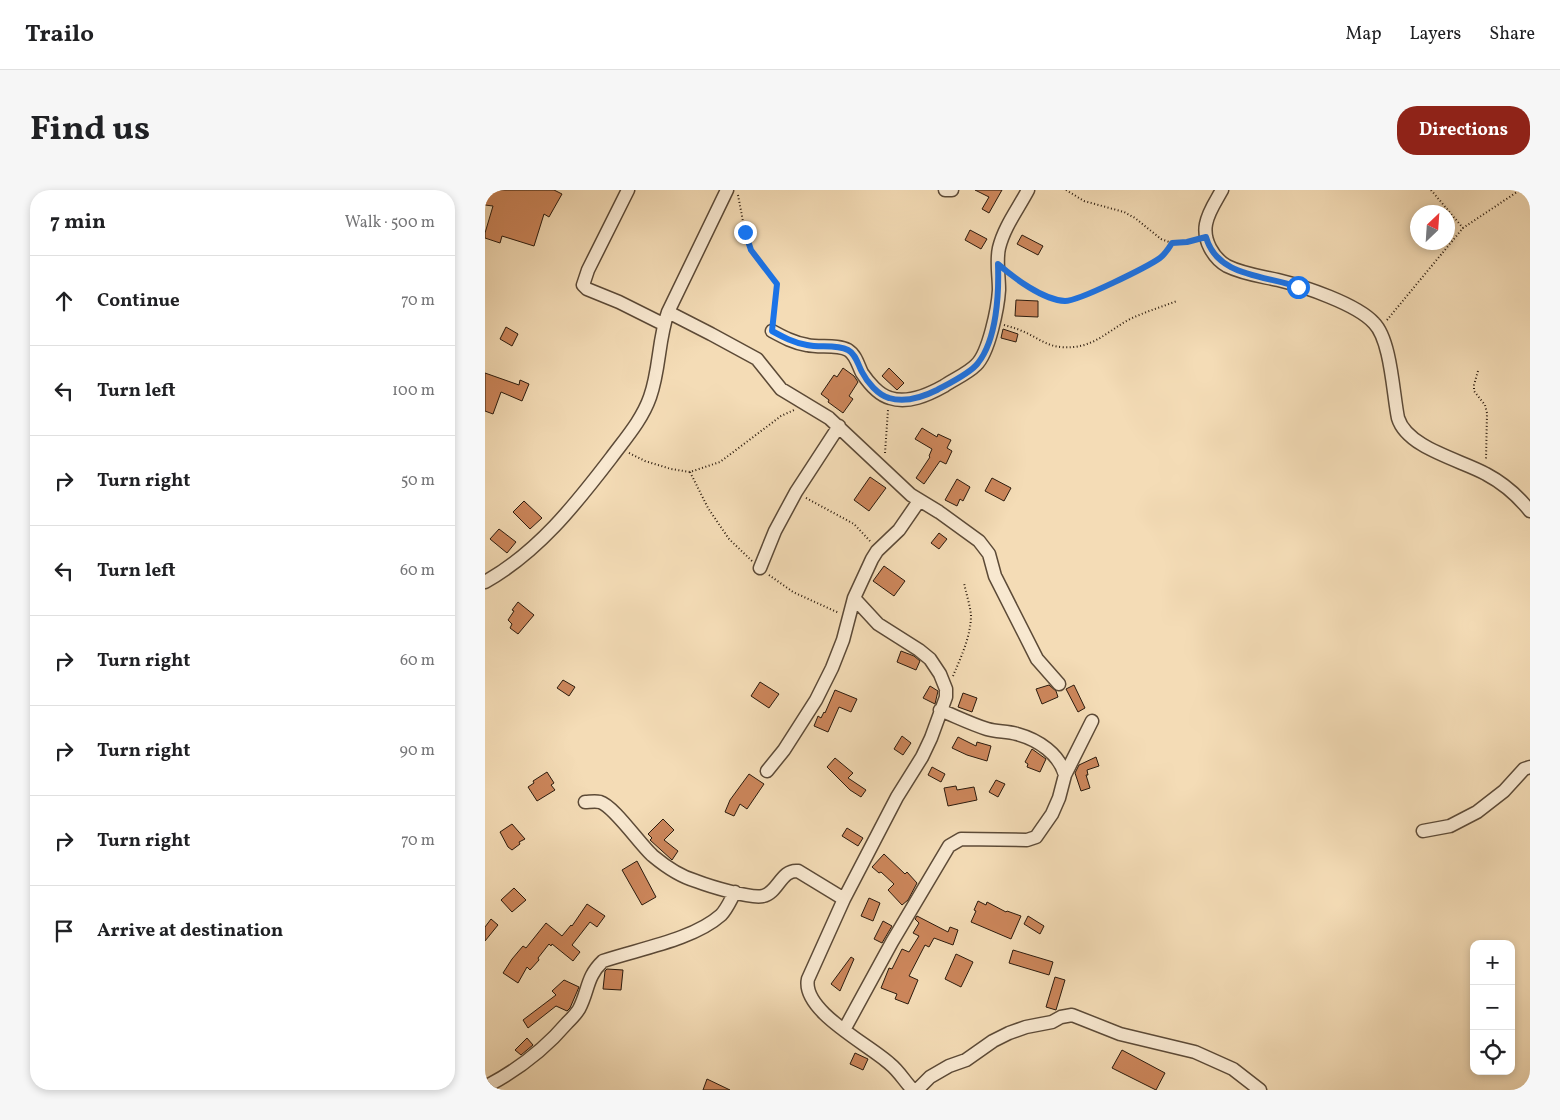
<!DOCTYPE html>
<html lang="en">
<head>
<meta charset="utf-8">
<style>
  body { margin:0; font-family:Vollkorn,serif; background:#f6f6f6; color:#202124 }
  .controls { position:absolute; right:15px; bottom:15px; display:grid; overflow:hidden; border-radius:10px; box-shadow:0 2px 8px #0003 }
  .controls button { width:45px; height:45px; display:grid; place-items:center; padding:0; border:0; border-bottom:1px solid #e0e0e0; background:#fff; color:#202124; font:25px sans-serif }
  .compass { position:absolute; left:925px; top:15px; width:45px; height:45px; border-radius:50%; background:#fff; box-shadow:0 2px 8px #0003; rotate:25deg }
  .stop { position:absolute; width:15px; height:15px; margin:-11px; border:4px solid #1a73e8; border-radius:50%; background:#fff }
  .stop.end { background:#1a73e8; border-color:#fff; box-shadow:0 1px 5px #0008 }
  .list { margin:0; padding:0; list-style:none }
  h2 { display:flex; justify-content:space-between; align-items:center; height:65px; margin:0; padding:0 20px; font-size:21px }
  h2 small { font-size:16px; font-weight:400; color:#757577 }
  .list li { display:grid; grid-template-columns:32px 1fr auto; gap:15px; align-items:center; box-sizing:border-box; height:90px; padding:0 20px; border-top:1px solid #e0e0e0 }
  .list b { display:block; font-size:19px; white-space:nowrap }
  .list em { font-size:16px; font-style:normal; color:#757577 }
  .icon { flex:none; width:28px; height:28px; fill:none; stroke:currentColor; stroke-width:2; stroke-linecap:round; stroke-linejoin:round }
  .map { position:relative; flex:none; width:1045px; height:900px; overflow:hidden; border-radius:20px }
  header { display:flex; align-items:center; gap:30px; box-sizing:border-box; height:70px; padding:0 25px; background:#fff; border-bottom:1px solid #e0e0e0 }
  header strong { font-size:24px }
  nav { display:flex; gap:28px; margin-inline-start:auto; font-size:18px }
  .intro { display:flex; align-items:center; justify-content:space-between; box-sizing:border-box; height:120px; padding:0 30px }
  h1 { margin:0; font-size:35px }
  .button { padding:12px 22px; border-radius:20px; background:#8f2418; color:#fff; font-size:18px; font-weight:700 }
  main { display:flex; gap:30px; padding:0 30px }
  aside { flex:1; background:#fff; border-radius:20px; box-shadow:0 2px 8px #0003 }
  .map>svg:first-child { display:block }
</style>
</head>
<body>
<header>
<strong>Trailo</strong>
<nav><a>Map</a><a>Layers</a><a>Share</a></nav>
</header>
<div class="intro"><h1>Find us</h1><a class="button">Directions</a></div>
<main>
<aside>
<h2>7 min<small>Walk · 500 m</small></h2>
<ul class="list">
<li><svg class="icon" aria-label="ahead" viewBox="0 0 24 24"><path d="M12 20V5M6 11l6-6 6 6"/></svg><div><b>Continue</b></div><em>70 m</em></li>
<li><svg class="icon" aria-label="left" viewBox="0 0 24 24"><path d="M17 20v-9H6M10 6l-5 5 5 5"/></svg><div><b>Turn left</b></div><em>100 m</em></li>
<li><svg class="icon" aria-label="right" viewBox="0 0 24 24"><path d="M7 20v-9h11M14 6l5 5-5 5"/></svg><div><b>Turn right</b></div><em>50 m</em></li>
<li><svg class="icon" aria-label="left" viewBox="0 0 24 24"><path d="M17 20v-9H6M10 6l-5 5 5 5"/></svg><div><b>Turn left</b></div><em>60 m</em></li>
<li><svg class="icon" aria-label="right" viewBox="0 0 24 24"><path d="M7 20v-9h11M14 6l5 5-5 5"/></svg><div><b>Turn right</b></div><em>60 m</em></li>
<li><svg class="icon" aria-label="right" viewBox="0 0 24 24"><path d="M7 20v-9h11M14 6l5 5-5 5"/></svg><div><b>Turn right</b></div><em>90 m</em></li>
<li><svg class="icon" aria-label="right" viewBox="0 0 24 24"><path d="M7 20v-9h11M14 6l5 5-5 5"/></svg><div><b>Turn right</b></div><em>70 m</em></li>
<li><svg class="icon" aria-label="arrive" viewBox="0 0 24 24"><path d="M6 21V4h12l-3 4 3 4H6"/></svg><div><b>Arrive at destination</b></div></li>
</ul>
</aside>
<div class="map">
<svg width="1045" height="900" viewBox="0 0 1045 900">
  <rect width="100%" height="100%" fill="#f4dcb6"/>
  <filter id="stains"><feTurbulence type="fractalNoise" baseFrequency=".004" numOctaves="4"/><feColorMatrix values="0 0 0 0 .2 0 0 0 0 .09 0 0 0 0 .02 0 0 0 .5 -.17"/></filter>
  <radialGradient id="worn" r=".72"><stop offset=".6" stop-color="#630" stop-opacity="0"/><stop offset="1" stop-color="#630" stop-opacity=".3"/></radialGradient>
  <path fill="#cc865b" stroke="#2a1a0d" d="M0 0H69L77 4 64 27 59 24 49 56 17 46 15 53 0 48V43L8 16 0 15Z
    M490 0H517L504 23 497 19 504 7Z
    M485 40 502 49 496 59 480 50Z
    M537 45 558 56 553 65 532 54Z
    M531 110 553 111V127L530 126Z
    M21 137 33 144 27 156 15 149Z
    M518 139 533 144 531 152 516 148Z
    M358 178 369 186 373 192 364 206 368 209 358 223 343 212 344 210 336 204 349 185 352 187Z
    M404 178 419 193 412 200 397 186Z
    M0 183 34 195 35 190 44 194 37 211 16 202 8 224 0 221Z
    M437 238 452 247 453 244 466 250 462 258 467 261 461 274 455 271 439 294 431 288 445 267 444 266 447 259 430 249Z
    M385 287 401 298 384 321 369 310Z
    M507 288 526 298 519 311 500 301Z
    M472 289 485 297 478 311 475 309 472 316 460 310Z
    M39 311 57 328 45 339 28 322Z
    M14 339 31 352 22 363 5 349Z
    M454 343 462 349 454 359 446 353Z
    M399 376 420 391 409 406 388 391Z
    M33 412 49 425 33 444 25 438 27 434 23 430 29 421 27 420Z
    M416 461 429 466 435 471 431 480 412 472Z
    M78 490 90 497 84 506 72 498Z
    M275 492 294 504 284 518 266 506Z
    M564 495 571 501 573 507 557 514 551 499Z
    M589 495 600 518 593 522 581 499Z
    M445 496 453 501 450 514 438 508Z
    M350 500 372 509 366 522 354 517 343 542 329 536 333 526 336 528 339 522 340 523Z
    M478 503 492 508 487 522 473 517Z
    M417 546 426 553 418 565 409 559Z
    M473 547 491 556 492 552 506 556 502 571 482 565 467 558Z
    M547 559 561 569 555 582 542 577 543 574 540 572Z
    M611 567 614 576 602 580 603 585H601L605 598 596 601 590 583 594 575Z
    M350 568 368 583 363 588 381 600 376 607 365 600 342 577Z
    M447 577 460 584 456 592 443 585Z
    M62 582 69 593 66 595 70 600 52 611 43 597 49 593 48 591Z
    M264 584 279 594 262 619 255 614 249 626 240 622 245 610Z
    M511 590 520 594 513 607 504 602Z
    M471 596 472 600 489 597 492 610 463 616 459 598Z
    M178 629 189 640 179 650 193 661 187 670 165 650 167 648 163 644Z
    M27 634 40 649 34 652 35 654 27 660 23 657 15 642Z
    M362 638 378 648 373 656 357 646Z
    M399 664 420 684 422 682 432 693 423 710 417 715 403 700 409 694 396 682 394 683 387 677Z
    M152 671 171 707 157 715 137 680Z
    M29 698 41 710 27 722 16 710Z
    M384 708 395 713 388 731 376 726Z
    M493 711 501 715 502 712 521 722 522 721 536 726 526 749 486 732 491 721 489 720Z
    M102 714 120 726 112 737 105 732 87 755 95 762 88 771 67 754 66 756 64 754 53 768 54 770 45 780 42 777 33 793 18 783 27 769 38 756 41 758 61 733 77 746 86 735 87 736Z
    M432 726 463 742 465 737 473 740 468 755 449 748 444 757 440 755 424 786 433 790 423 814 410 809 412 804 396 798 404 778 407 779 417 759 424 762 434 746 428 743 434 733 430 729Z
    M543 726 559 736 555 744 539 734Z
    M6 729 13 735 0 751V737Z
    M398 731 407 736 397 753 389 749Z
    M528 760 568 772 564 785 524 773Z
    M471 764 488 772 476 797 460 789Z
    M366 767 369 769 355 801 346 794Z
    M122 779 138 780 136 800 118 799 120 781Z
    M570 787 580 790 571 820 561 817Z
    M79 790 94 797 85 818 82 821 71 816 43 838 38 830 71 805 67 801Z
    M42 848 48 855 36 865 30 860Z
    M637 860 680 883 671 900 627 878Z
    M370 863 383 869 378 880 365 874Z
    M222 889 245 900H218Z"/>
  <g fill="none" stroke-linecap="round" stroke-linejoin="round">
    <defs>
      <path id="minor" d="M143 0 103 80 98 95 102 99 134 112 178 134
        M460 0H467
        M737 0C731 11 723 22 721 34 718 50 728 68 742 76 758 84 775 86 793 90 818 96 872 114 889 133 906 150 908 204 913 228 922 258 976 270 1001 284 1018 293 1033 306 1045 321
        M183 122 226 144 272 169 296 199 344 228 426 305 454 322 494 351 504 364 510 386 552 469 574 494
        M287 141C298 147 309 153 322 155 334 158 352 154 363 160 371 165 373 175 377 183 383 192 394 205 405 208 423 214 443 205 459 196 469 189 482 184 491 175 504 163 513 117 514 100 514 86 511 71 514 58 519 37 533 19 543 0
        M275 378 290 341 311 302 354 236
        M0 392C53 362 90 315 126 268 140 249 157 230 165 207 175 179 173 150 183 122L242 0
        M369 408 393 434 434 460 445 469 455 484 461 499V507L446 548 437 567 412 607 359 709 323 789C316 821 385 855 405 874 414 881 420 892 428 900
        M455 520C470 526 486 534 502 539 512 542 522 541 532 544 554 550 574 564 580 585
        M282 581 299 560 331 510 347 478 358 450 369 408 387 369 392 361 414 340 434 311
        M100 612C104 612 110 611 115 612 129 616 156 656 168 666 180 676 197 687 211 691 224 696 266 709 278 706 293 703 296 679 313 681L359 709
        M938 641 965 636 992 622 1019 601 1039 579 1045 577
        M359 840 407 752 464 656 476 649 542 650 551 647 567 624 574 608 580 585 607 531
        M0 897C31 881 59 860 82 833 86 829 91 824 94 819 104 800 101 787 118 771 153 759 208 750 236 725 242 719 246 709 250 702
        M432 900 445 887 464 876 481 870 508 851 524 843 541 837 567 832 576 827 587 825 635 844 710 862 748 879 775 900"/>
    </defs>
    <use href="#minor" stroke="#5c4a37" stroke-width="15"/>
    <path stroke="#2a1a0d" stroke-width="2" stroke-dasharray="1 2.5" stroke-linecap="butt" d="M581 0 599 11 639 22 650 28 676 49 687 53 709 50
      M946 0 978 38
      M253 5 260 42 265 60 292 94 288 129
      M524 84C536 95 564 110 580 111 594 112 662 77 675 68 680 64 684 58 687 53
      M902 130 978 38 1035 0
      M519 135C525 137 531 138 537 141 550 146 561 156 576 157 607 160 621 142 645 129 660 122 676 117 692 111
      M993 181 989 195V201L1000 215 1002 223 1001 270
      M144 263 160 271 186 279 205 282 235 272 296 226 309 220
      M400 263 403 220
      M205 282 223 318 244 349 267 371
      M321 308 369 334 385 351
      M284 385 308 402 354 423
      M468 486C476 467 486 446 486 425 485 415 481 403 479 393"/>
    <use href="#minor" stroke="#f8e8d0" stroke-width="12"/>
  </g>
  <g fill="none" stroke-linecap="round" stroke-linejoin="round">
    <path stroke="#1a73e8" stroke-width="6" d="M260 42 266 60 292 94 287 141C298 147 309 153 322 155 334 158 351 154 363 160 371 164 373 175 377 182 382 192 393 205 404 208 420 213 438 207 452 200 463 194 486 183 493 173 512 149 514 103 513 74 529 88 558 110 580 111 594 111 662 77 675 68 680 64 684 58 687 53L702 52 721 47C732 87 780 85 813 97"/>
  </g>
  <rect width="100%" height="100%" filter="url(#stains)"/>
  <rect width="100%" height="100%" fill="url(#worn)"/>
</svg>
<div class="controls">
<button>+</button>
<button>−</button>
<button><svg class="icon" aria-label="locate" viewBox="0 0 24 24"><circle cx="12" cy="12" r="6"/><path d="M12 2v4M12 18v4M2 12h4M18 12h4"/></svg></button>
</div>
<svg class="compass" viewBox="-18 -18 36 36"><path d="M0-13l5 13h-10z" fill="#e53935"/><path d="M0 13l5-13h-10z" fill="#757577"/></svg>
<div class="stop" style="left:813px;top:97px"></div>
<div class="stop end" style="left:260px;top:42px"></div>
</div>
</main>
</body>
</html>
